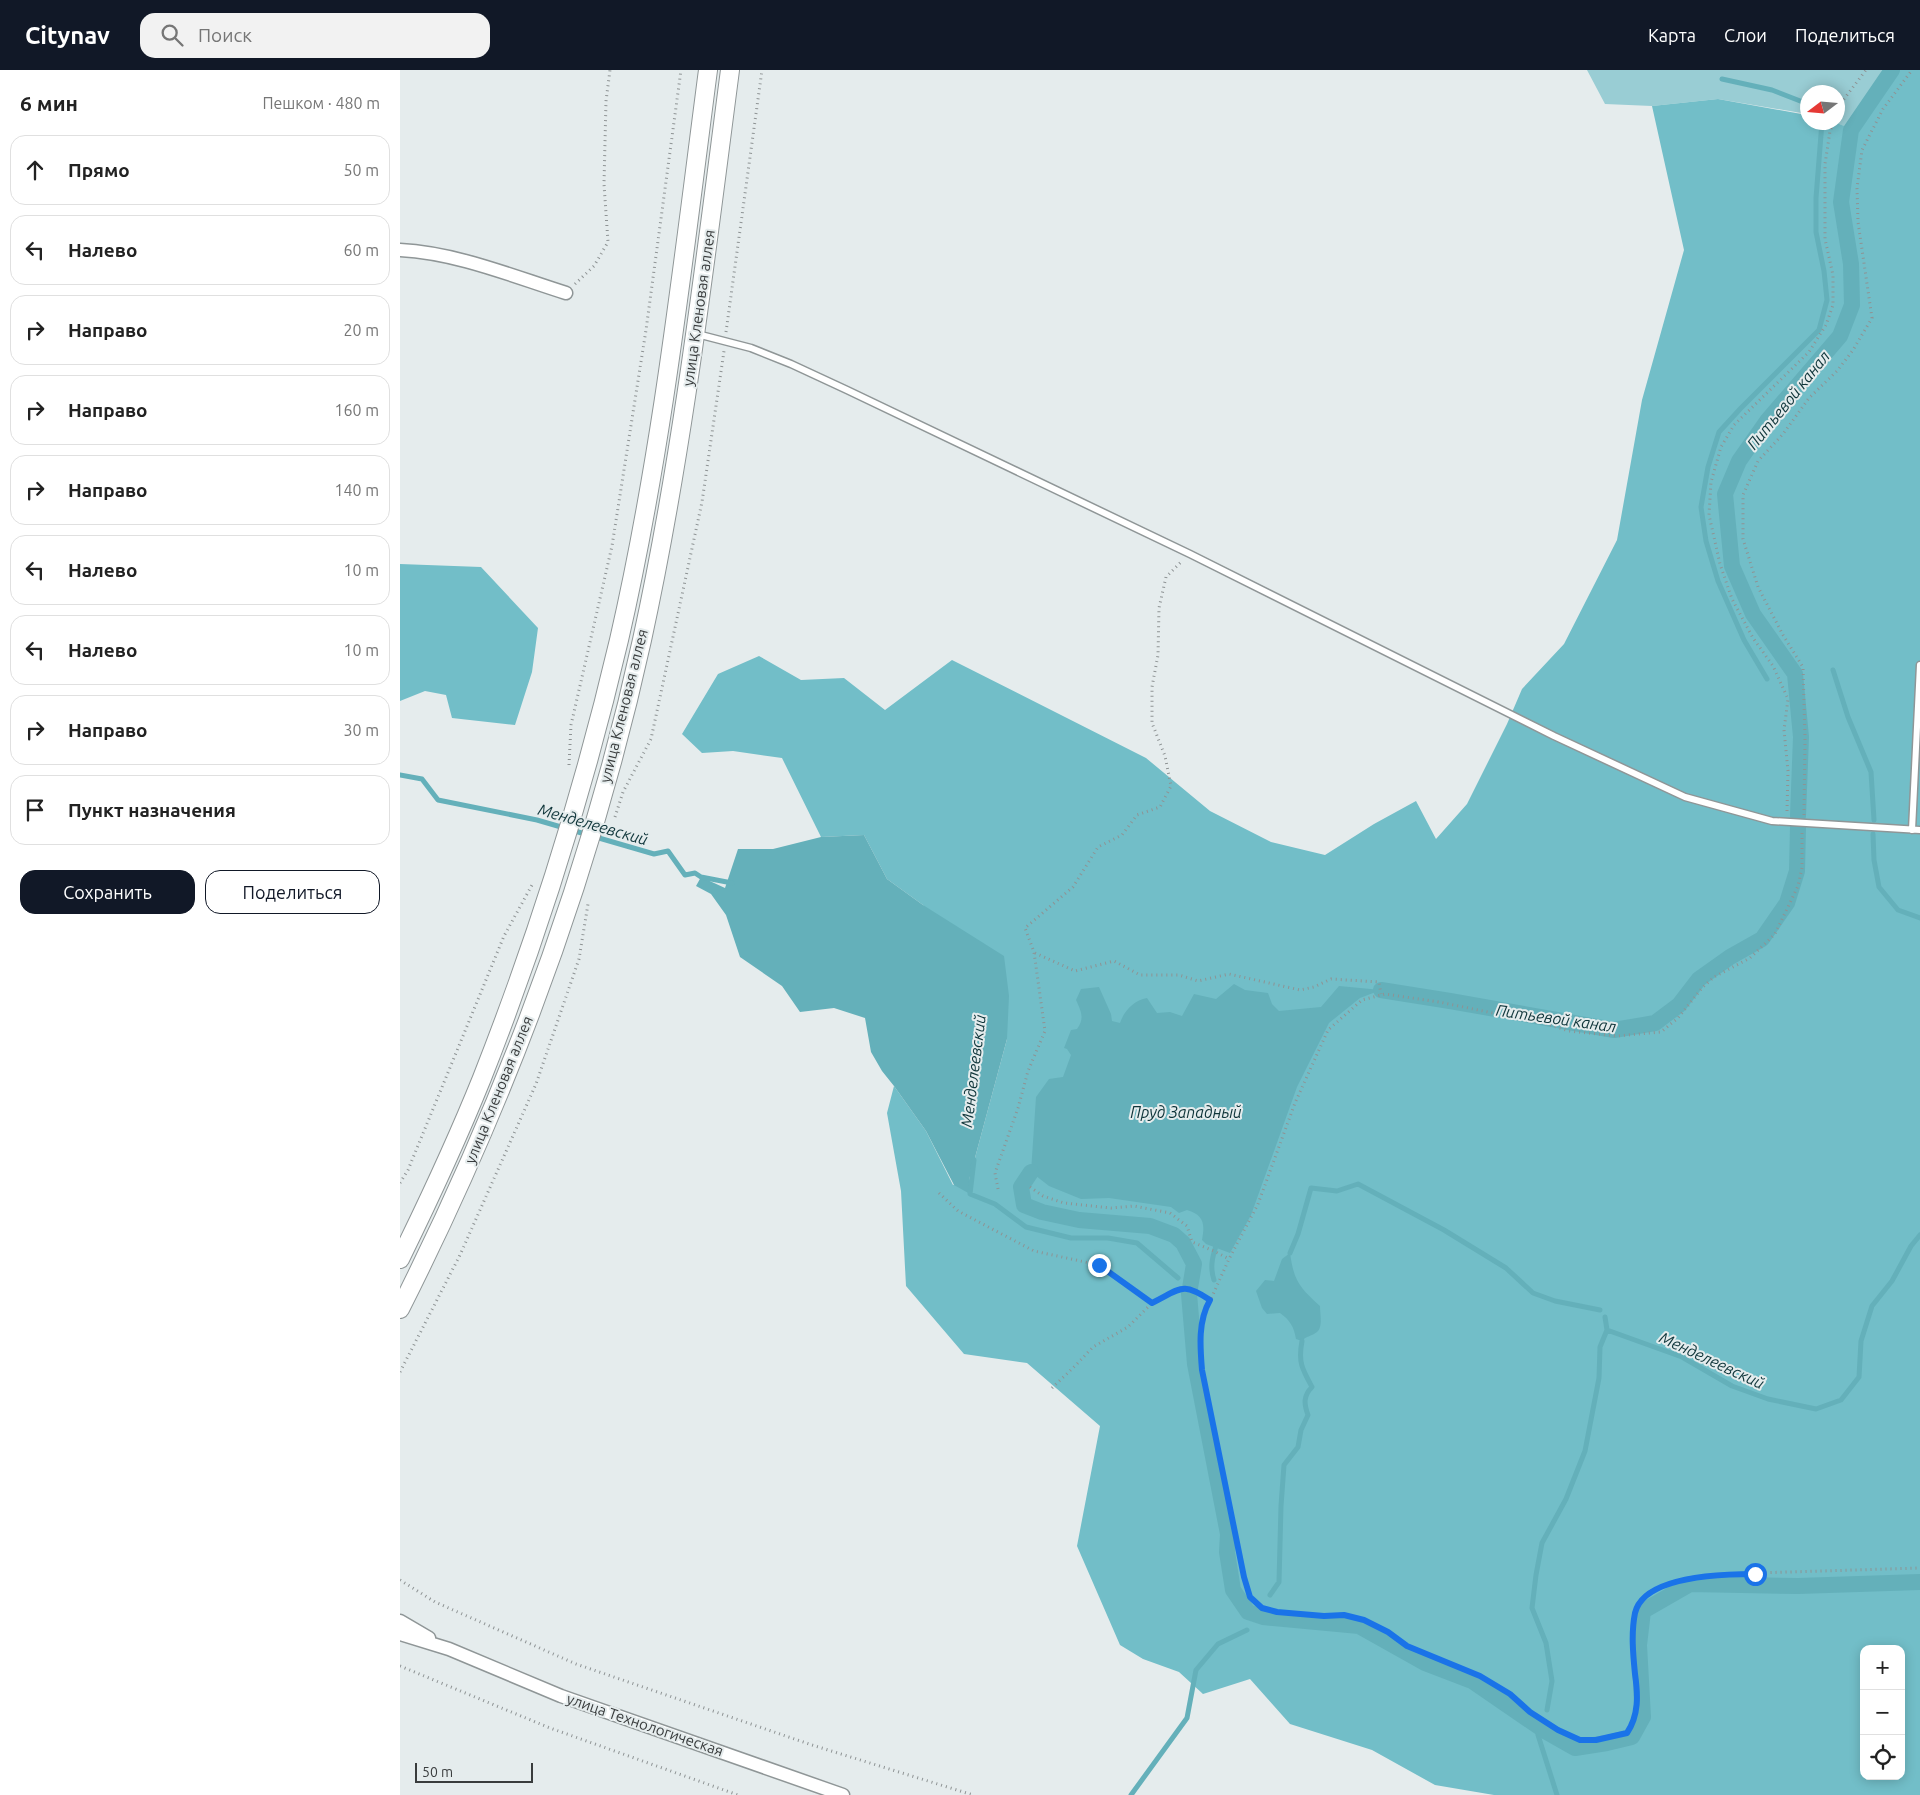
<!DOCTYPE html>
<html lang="ru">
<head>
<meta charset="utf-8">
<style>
  body { margin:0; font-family:Ubuntu,sans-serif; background:#f2f2f2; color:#222 }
  .controls { position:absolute; right:15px; bottom:15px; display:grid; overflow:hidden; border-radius:10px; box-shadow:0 2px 12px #0003 }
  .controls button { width:45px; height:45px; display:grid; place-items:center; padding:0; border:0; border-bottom:1px solid #e0e0e0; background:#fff; color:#222; font:25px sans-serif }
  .compass { position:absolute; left:1400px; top:15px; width:45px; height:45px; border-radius:50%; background:#fff; box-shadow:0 2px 12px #0003; rotate:254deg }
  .scale { position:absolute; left:15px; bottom:12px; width:118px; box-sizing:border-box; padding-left:5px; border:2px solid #393c3d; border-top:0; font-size:14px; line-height:18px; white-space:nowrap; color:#393c3d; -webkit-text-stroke:4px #e5eced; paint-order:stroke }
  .stop { position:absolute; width:15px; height:15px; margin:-11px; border:4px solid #1a73e8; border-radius:50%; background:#fff }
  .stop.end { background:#1a73e8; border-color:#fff; box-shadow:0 1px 5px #0008 }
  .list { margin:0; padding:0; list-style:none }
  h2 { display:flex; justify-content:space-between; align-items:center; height:65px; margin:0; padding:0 20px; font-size:21px }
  h2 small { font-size:16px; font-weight:400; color:#767676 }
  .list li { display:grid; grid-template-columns:32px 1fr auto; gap:15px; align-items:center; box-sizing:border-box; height:70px; margin:0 10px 10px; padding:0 10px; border:1px solid #e0e0e0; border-radius:15px }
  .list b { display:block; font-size:19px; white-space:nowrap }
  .list em { font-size:16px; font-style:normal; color:#767676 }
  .actions { display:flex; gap:10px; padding:15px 20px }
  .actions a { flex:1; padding:11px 0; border:1px solid #111827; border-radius:15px; text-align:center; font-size:18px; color:#111827 }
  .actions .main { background:#111827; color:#fff }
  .icon { flex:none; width:28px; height:28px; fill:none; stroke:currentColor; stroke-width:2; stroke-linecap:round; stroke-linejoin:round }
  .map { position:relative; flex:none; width:1520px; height:1725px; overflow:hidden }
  header { display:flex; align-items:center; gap:30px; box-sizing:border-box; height:70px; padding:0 25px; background:#111827; color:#fff }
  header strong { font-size:24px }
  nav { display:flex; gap:28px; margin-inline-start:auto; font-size:18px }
  .search { width:350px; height:45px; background:#f2f2f2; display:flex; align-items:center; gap:12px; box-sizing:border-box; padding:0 18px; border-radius:15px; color:#767676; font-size:19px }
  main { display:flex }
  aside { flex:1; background:#fff }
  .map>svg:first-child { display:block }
</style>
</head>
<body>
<header>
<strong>Citynav</strong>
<div class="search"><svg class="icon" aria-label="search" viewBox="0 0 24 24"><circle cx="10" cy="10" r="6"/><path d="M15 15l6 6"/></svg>Поиск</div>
<nav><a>Карта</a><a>Слои</a><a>Поделиться</a></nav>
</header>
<main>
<aside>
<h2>6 мин<small>Пешком · 480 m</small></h2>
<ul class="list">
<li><svg class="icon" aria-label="ahead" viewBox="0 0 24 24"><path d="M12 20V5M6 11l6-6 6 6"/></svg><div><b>Прямо</b></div><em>50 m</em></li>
<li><svg class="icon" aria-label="left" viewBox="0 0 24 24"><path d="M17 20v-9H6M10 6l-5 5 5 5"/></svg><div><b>Налево</b></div><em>60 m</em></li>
<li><svg class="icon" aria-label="right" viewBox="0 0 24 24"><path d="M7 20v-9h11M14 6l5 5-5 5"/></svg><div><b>Направо</b></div><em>20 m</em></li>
<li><svg class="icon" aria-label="right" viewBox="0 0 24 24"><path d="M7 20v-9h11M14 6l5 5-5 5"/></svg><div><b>Направо</b></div><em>160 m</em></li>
<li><svg class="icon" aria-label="right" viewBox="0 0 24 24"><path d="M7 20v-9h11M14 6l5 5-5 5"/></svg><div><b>Направо</b></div><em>140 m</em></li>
<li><svg class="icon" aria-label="left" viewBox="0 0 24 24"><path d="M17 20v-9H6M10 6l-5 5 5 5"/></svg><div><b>Налево</b></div><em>10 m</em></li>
<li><svg class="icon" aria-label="left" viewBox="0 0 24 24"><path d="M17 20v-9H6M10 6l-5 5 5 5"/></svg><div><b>Налево</b></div><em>10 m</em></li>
<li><svg class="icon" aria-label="right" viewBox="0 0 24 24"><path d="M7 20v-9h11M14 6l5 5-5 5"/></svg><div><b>Направо</b></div><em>30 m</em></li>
<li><svg class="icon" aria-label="arrive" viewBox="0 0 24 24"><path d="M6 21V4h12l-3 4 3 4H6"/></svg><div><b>Пункт назначения</b></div></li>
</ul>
<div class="actions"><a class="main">Сохранить</a><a>Поделиться</a></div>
</aside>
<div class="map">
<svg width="1520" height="1725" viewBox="0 0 1520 1725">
  <rect width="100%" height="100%" fill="#e5eced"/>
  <path fill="#99cdd4" d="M1187 0H1491L1451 60 1437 53 1438 22H1408L1407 44 1318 29 1252 36 1205 34Z"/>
  <path fill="#72bec8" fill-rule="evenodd" d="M1491 0H1520V1725H1094L1035 1715 972 1680 890 1654 850 1609 803 1624 779 1602 743 1589 720 1575 677 1476 700 1356 627 1293 564 1284 506 1216 501 1121 487 1043 494 1016 526 1061 553 1115 569 1110 607 969 523 835 487 809 464 765 421 767 382 688 333 681 302 683 282 664 318 604 359 586 401 610 444 608 485 640 552 590 746 688 810 741 871 772 925 785 974 754 1016 731 1036 769 1067 734 1107 654 1122 619 1164 574 1217 470 1242 330 1284 180 1252 36 1318 29 1407 45 1408 52 1437 53 1451 59ZM1464 1579H1501V1706H1464Z
    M0 494 81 497 138 558 132 602 115 655 52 648 46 625 25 621 0 631Z"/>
  <path fill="#64b0ba" d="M464 765 487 809 523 835 604 886 609 926 607 969 569 1110 570 1124 554 1115 526 1061 494 1016 482 1001 471 982 465 948 434 938 400 942 382 916 340 887 326 845 311 824 296 816 301 807 325 818 338 779H373L421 767Z
    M834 914 845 920 868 923 872 934 879 941 921 937 939 916 981 920 960 928 929 953 897 1017 851 1145 830 1183 806 1174 802 1170C805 1154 804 1145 787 1140L779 1143 771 1137 709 1128 681 1129 649 1116 631 1102 636 1027 649 1009 663 1007 671 985 667 979 664 978 671 960 677 959C685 948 681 941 676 930L681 919 699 917 711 944 712 951 720 953C724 941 734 930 747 928L757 943 770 942 782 946 794 924 816 929Z
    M890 1183C894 1211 899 1217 920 1236 920 1244 923 1257 917 1262 912 1266 906 1266 902 1271L896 1269C894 1257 890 1250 880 1243L867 1244 862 1238 856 1221 865 1210 874 1211 882 1189Z"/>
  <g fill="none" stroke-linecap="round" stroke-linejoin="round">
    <path stroke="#64b0ba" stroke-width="5" d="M1322 9 1372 20 1408 34
      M1433 600 1448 647 1471 702 1474 750
      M1367 609 1344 570 1318 511 1306 471 1301 437 1308 397 1319 362 1341 338 1419 260 1427 230 1424 201 1416 162V128L1422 52
      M0 705 22 709 38 730 137 750 254 784 268 781 285 805 295 803 301 807 332 813
      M1473 764 1474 790 1479 817 1498 840 1520 848
      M574 1090 570 1124 595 1134 626 1157 671 1168H708L737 1173 778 1208
      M890 1183 898 1164 911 1118 937 1121 958 1114 1044 1160 1106 1198 1133 1223 1155 1231 1200 1240
      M814 1210C810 1198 812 1188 816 1176
      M1205 1247 1207 1260 1282 1287 1332 1316 1368 1329 1416 1339 1441 1330 1459 1307 1461 1271 1472 1236 1492 1211 1511 1176 1520 1165
      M870 1525 879 1512 881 1436 884 1395 898 1377 901 1360 908 1345C904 1334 903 1326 912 1317 902 1299 898 1292 902 1271
      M1147 1640 1152 1611 1146 1573 1132 1538 1136 1505 1142 1473 1166 1429 1185 1381 1199 1308 1200 1277 1207 1260
      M1138 1665 1157 1725
      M731 1725 787 1648 796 1600 818 1574 847 1560"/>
    <path stroke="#64b0ba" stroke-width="16" d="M1398 746 1401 667 1395 604 1353 544 1332 496 1325 424 1339 391 1367 351 1440 266 1452 235 1451 194 1441 132 1451 60 1492 0
      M981 920 1050 931 1214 960 1255 953 1279 935 1299 909 1330 887 1362 869 1387 833 1397 801 1398 757
      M631 1102 621 1117 624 1135 642 1142 679 1150 750 1156 774 1165 783 1173 794 1194 789 1224 795 1294 828 1464 827 1482 833 1520 848 1542 863 1547 959 1556 1025 1593 1072 1611 1145 1661 1175 1678 1207 1673 1232 1667 1243 1647 1239 1575 1243 1541 1290 1514 1398 1516 1520 1512"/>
    <defs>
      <path id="lane" d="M297 264 351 278 391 294 447 320 790 484 1154 666 1285 727 1372 751 1520 760
        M1512 760 1520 595"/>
      <path id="street" d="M0 180C57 183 112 206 166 223
        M0 1551 29 1568
        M0 1564 49 1579 161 1626 443 1725"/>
      <path id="secondary" d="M0 1189C29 1130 57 1070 82 1008 138 866 184 719 219 570 262 383 283 191 308 0
        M0 1239C107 1027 191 802 242 570 283 382 305 191 330 0"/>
    </defs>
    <use href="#lane" stroke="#8f9697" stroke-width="9"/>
    <use href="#street" stroke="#8f9697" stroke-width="15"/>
    <use href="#secondary" stroke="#8f9697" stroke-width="20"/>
    <path stroke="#8e9394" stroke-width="3" stroke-dasharray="1 4" stroke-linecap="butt" d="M1438 43 1441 33 1466 0
      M175 214 194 196 208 172 204 114 206 31 210 0
      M326 262 362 0
      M169 695 171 655 212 476 246 260 281 0
      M1387 741 1388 701 1384 660 1388 629 1373 596 1353 568 1332 529 1320 494 1309 445 1311 412 1321 377 1334 355 1409 282 1426 255 1433 235V205L1425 169V94L1430 61 1434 52
      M1404 745 1405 668 1403 597 1383 565 1358 517 1343 469V425L1358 391 1383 364 1409 328 1437 301 1453 280 1472 248 1458 152 1457 118 1462 80 1483 39 1512 0
      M215 747 223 722 251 669 302 432 324 281
      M1402 763V798L1398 816 1375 864 1350 888 1314 907 1302 918 1278 948 1261 962 1217 966 1169 961 1147 954 1039 932 985 924 962 930 928 960 895 1033 858 1134 829 1189 806 1240 799 1268 802 1300 844 1507C846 1513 847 1523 851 1528 873 1556 933 1539 964 1549 981 1556 994 1570 1009 1577 1043 1591 1079 1602 1109 1624 1116 1629 1122 1636 1129 1641 1143 1653 1161 1663 1178 1669 1193 1674 1212 1666 1227 1663L1234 1652 1236 1641 1237 1622 1232 1575 1235 1541 1246 1526 1276 1511 1323 1504 1520 1498
      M635 883 675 901 714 891 740 905H779L798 911 829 904 900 920 914 917 931 909 979 912 981 924
      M0 1113 8 1100 104 866 132 815
      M630 1117 643 1126 664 1133 711 1138 734 1136 770 1143 787 1156 792 1172 814 1181 829 1189
      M598 1119 595 1103 618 1038 628 1001 645 961 634 882 625 858 673 817 698 777 722 765 737 745 760 737 771 716 765 686 752 653V617L758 585 759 538 766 507 782 491
      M539 1123 558 1141 634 1181 699 1195 752 1233
      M0 1302 60 1185 136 1014 179 889 188 834
      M652 1318 676 1295 693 1277 728 1257 752 1233 783 1218 792 1219 810 1230
      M0 1510 35 1532 176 1594 412 1675 573 1725
      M0 1596 150 1658 338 1725"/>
    <use href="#lane" stroke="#fff" stroke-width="6"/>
    <use href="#street" stroke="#fff" stroke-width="12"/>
    <use href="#secondary" stroke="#fff" stroke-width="18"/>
  </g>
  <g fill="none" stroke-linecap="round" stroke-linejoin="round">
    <path stroke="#1a73e8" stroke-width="6" d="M699 1195 752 1233C781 1219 781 1211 810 1230 798 1251 800 1276 802 1300L844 1507 850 1527 862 1538 877 1542 924 1546 944 1545 964 1550 988 1562 1007 1576 1080 1606 1110 1624 1130 1642 1158 1660 1180 1670H1196L1227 1663C1239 1645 1238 1625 1235 1604 1233 1584 1231 1563 1235 1543 1244 1505 1325 1504 1355 1504"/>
  </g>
  <g text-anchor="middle" stroke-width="4" stroke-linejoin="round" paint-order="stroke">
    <g font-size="15" fill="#393c3d" stroke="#e5eced">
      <text transform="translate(299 238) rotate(-82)" y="5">улица Кленовая аллея</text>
      <text transform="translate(224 636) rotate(-76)" y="5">улица Кленовая аллея</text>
      <text transform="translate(99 1020) rotate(-68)" y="5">улица Кленовая аллея</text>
      <text transform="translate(245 1655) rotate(19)" y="5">улица Технологическая</text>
    </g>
    <g font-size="16" font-style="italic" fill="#0f353a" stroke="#e5eced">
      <text transform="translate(1388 330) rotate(-51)" y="6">Питьевой канал</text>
      <text transform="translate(193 754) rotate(16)" y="6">Менделеевский</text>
      <text transform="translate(1156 948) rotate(8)" y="6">Питьевой канал</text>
      <text transform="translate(573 1001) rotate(-83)" y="6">Менделеевский</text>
      <text x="786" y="1048">Пруд Западный</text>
      <text transform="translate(1312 1290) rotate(25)" y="6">Менделеевский</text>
    </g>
  </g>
</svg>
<div class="controls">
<button>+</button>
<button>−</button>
<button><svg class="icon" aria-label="locate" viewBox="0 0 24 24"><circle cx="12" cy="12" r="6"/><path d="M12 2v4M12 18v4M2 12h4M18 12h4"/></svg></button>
</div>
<svg class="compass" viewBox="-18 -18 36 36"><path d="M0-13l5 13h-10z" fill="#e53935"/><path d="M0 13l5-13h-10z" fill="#767676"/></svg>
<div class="scale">50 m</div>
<div class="stop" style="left:1355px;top:1504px"></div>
<div class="stop end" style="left:699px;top:1195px"></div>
</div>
</main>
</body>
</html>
